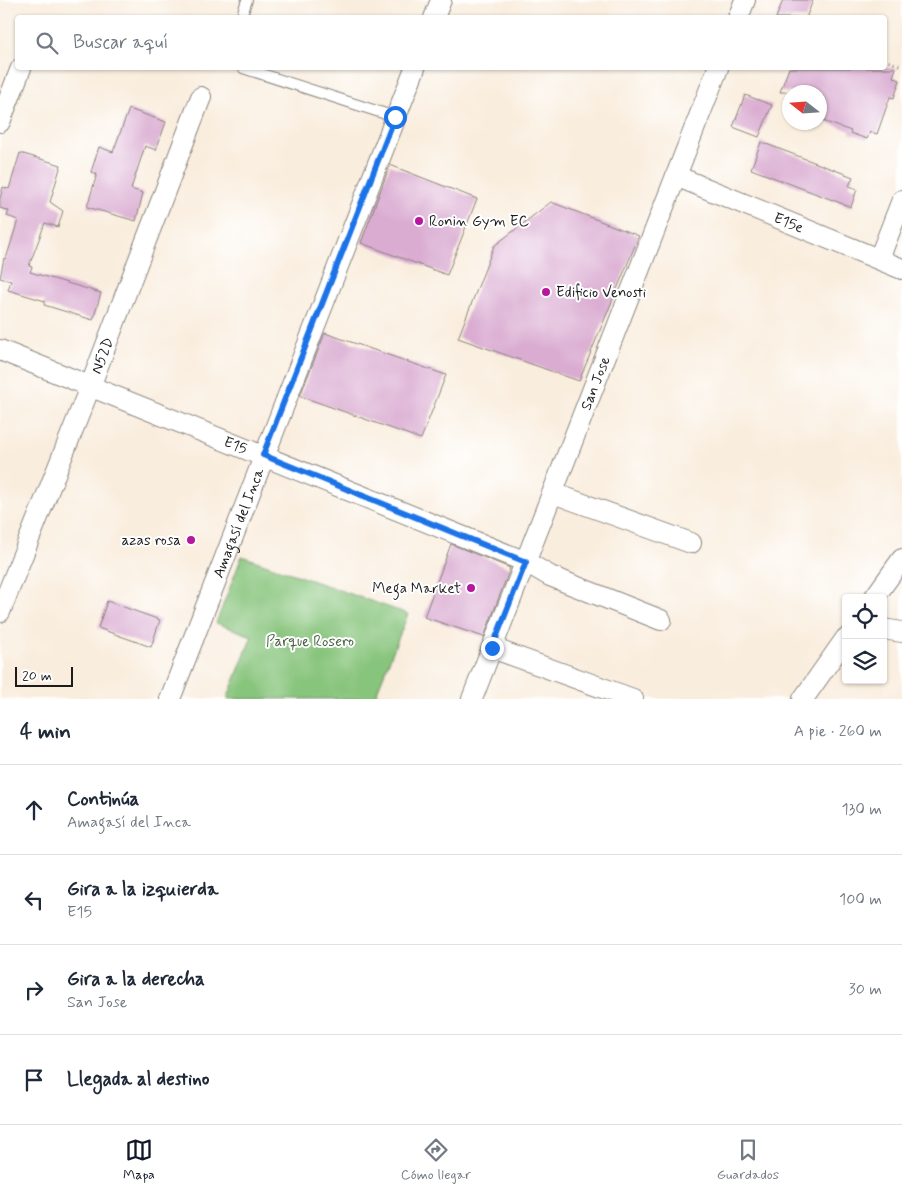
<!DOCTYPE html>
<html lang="es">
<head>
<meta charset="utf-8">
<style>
  body { margin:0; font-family:Mynerve,sans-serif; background:#f6f6f7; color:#1f2937 }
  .controls { position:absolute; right:15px; bottom:15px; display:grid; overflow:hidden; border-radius:5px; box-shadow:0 1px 4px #0004 }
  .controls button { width:45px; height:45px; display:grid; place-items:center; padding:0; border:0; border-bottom:1px solid #e0e1e3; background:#fff; color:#1f2937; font:25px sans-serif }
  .compass { position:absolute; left:782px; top:85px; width:45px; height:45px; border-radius:50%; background:#fff; box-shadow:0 1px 4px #0004; rotate:287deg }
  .scale { position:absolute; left:15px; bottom:12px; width:58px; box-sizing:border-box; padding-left:5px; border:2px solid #1c1c1c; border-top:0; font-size:14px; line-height:18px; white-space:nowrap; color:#1c1c1c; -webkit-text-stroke:4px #fff; paint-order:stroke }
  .stop { position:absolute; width:15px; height:15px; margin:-11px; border:4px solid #1a73e8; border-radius:50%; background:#fff }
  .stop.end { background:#1a73e8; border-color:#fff; box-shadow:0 1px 5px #0008 }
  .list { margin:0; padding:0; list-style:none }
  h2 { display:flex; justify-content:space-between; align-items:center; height:65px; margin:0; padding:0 20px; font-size:21px }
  h2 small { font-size:16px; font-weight:400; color:#747a83 }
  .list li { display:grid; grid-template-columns:32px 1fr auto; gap:15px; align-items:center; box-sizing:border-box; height:90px; padding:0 20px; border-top:1px solid #e0e1e3 }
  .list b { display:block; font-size:19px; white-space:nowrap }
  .list p { margin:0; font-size:16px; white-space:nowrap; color:#747a83 }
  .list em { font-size:16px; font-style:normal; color:#747a83 }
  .icon { flex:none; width:28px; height:28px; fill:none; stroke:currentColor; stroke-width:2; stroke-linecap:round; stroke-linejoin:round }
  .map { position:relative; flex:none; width:902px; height:699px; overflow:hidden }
  .search { position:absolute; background:#fff; box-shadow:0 1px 4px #0004; left:15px; right:15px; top:15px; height:55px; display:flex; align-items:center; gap:12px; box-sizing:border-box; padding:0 18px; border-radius:5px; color:#747a83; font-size:19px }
  .sheet { height:425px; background:#fff }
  nav { display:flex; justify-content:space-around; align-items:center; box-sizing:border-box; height:70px; border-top:1px solid #e0e1e3; background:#fff; font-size:14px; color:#747a83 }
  nav a { display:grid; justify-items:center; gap:2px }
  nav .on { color:#111827 }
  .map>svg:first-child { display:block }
</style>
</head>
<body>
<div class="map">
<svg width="902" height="699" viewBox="0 0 902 699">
  <rect width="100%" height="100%" fill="#fff"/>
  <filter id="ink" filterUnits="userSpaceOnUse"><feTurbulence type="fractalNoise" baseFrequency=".02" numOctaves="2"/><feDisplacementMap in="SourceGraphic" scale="10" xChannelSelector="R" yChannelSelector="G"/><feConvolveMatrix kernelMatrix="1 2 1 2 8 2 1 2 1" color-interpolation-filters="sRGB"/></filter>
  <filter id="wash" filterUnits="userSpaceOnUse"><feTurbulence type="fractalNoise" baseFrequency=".0096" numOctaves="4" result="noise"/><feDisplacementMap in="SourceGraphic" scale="20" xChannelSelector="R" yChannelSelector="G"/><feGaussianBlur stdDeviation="1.12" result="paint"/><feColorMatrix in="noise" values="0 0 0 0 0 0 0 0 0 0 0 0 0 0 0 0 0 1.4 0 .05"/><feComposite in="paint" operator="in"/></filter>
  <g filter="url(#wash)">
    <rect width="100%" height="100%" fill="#f9eddd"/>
    <path fill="#87c47b" stroke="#52704c" d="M242 556 408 614 374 699H227L252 636 216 623Z"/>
    <g id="blocks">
      <path fill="#daacd1" d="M783 0H813L806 18H776Z
        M789 68H896L893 77 900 80 894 98 890 97 877 134 870 132 867 139 850 133 851 131 820 120V92H780Z
        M745 95 772 105 759 137 733 127Z
        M129 109 166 122 156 150 145 146 131 189 143 193 136 221 87 207 97 174 91 172 99 147 113 152Z
        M761 142 853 177 849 186 857 189 851 207 751 169Z
        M20 153 61 165 50 202 63 211 58 227 45 223 29 266 32 267 30 272 101 293 93 320 44 305 45 301 8 290 11 281 0 278 4 258 6 259 18 220 7 216 9 211 0 208V198L3 187 9 189Z
        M390 165 477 199 447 275 361 243Z
        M551 202 639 236 579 381 458 338 494 246Z
        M325 333 446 375 421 439 300 396Z
        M451 544 510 568 484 637 424 617Z
        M107 601 160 620 151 647 98 628Z"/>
    </g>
  </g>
  <g filter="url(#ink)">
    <use href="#blocks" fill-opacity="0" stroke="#8a847c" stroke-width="1"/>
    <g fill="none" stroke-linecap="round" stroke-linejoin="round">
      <defs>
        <path id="service" d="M241 18 247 0
          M243 68 395 117"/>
        <g id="minor">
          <path d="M434 18 441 0"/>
          <path d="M738 18 745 0"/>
          <path d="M0 122 21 68"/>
          <path id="s1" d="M676 176 902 269"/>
          <path d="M879 259 902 200"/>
          <path id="s2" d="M0 350 526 562 550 576 661 620"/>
          <path d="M553 493 691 543"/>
          <path d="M874 598 902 559"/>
          <path id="s3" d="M0 612 90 387 201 97"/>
          <path d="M883 629 902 632"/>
          <path d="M492 648 633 699"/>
          <path id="s4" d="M170 699 415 68"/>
          <path id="s5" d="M472 699 718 68"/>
          <path d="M803 699 846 638"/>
        </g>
      </defs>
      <use href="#service" stroke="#8a847c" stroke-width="12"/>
      <use href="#minor" stroke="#8a847c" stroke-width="22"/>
      <path stroke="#8a847c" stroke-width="3" stroke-dasharray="1 4" stroke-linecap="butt" d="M884 60 902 66"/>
      <use href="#service" stroke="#fff" stroke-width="10"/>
      <use href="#minor" stroke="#fff" stroke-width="20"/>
    </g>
  </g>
  <g fill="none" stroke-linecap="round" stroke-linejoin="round" filter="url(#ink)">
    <path stroke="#1a73e8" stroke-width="6" d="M395 117 263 455 526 562 492 648"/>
  </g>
  <g fill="#b5179e" stroke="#fff" stroke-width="2">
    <circle cx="419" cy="221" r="5"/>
    <circle cx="546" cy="292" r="5"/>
    <circle cx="191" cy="540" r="5"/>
    <circle cx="471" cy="588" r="5"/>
  </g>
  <g text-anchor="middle" stroke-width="4" stroke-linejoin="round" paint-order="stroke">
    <g font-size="15" fill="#1c1c1c" stroke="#fff" text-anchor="start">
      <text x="429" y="226">Ronin Gym EC</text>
      <text x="556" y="297">Edificio Venosti</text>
      <text x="181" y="545" text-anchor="end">azas rosa</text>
      <text x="461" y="593" text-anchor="end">Mega Market</text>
    </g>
    <g font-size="15" fill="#1c1c1c" stroke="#fff">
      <text dy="5" stroke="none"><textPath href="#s1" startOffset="122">E15e</textPath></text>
      <text dy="5" stroke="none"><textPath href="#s3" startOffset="276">N52D</textPath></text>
      <text dy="5" stroke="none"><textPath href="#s5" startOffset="339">San Jose</textPath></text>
      <text dy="5" stroke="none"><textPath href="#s2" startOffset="254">E15</textPath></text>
      <text dy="5" stroke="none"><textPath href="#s4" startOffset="189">Amagasí del Inca</textPath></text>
    </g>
    <g font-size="15" fill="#475f42" stroke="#fff">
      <text x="310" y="646">Parque Rosero</text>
    </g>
  </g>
</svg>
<div class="controls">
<button><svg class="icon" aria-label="locate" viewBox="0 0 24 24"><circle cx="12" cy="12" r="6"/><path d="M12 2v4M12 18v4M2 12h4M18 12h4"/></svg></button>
<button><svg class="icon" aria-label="layers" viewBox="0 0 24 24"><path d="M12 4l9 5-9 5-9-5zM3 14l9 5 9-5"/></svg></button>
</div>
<svg class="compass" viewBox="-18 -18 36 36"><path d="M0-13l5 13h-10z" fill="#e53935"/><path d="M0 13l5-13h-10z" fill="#747a83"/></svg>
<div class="scale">20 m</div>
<div class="stop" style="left:395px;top:117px"></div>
<div class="stop end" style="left:492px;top:648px"></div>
<div class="search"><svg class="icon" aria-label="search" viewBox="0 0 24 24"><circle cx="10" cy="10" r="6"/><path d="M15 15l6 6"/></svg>Buscar aquí</div>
</div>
<section class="sheet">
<h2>4 min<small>A pie · 260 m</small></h2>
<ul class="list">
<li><svg class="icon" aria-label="ahead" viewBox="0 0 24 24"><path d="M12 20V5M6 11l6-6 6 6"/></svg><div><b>Continúa</b><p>Amagasí del Inca</p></div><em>130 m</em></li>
<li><svg class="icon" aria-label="left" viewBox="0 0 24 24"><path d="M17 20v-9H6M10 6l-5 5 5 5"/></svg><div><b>Gira a la izquierda</b><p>E15</p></div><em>100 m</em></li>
<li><svg class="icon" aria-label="right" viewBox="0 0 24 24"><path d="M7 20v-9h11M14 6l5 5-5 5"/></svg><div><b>Gira a la derecha</b><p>San Jose</p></div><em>30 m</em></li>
<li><svg class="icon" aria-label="arrive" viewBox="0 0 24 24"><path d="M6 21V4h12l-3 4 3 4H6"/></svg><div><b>Llegada al destino</b></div></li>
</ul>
</section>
<nav>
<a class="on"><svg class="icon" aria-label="map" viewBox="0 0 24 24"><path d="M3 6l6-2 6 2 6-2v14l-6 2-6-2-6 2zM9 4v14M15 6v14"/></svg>Mapa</a>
<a><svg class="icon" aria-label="directions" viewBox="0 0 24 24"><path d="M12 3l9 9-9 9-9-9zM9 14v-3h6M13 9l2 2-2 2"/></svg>Cómo llegar</a>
<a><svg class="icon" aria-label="saved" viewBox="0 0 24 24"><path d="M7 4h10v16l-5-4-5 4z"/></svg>Guardados</a>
</nav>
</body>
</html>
